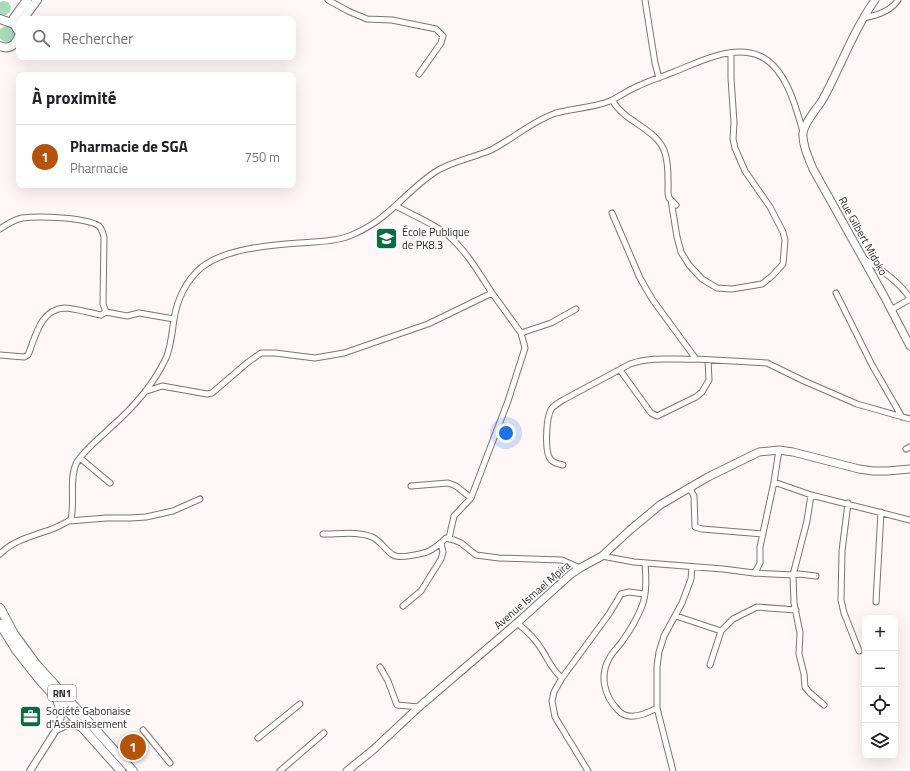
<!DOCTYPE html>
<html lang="fr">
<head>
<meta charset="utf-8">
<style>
  body { margin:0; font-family:"Titillium Web",sans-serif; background:#f6f6f6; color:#202124 }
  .controls { position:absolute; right:12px; bottom:12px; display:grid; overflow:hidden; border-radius:8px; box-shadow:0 4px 16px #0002 }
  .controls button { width:36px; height:36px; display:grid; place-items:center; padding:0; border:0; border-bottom:1px solid #e0e0e0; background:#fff; color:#202124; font:20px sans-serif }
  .you { position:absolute; left:506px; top:433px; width:14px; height:14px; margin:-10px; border:3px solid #fff; border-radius:50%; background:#1a73e8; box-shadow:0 0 0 6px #1a73e833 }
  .badge { display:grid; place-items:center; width:26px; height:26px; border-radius:50%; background:#b45309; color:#fff; font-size:13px; font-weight:700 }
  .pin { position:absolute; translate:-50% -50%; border:2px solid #fff; box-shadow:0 1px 4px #0006 }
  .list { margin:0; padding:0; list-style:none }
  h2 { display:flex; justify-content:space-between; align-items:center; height:52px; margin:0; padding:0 16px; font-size:17px }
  h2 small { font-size:13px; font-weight:400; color:#757577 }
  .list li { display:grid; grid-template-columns:26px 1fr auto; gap:12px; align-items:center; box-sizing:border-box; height:64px; padding:0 16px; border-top:1px solid #e0e0e0 }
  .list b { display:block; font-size:15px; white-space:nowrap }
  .list p { margin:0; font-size:13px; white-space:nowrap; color:#757577 }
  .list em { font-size:13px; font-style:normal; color:#757577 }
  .icon { flex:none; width:22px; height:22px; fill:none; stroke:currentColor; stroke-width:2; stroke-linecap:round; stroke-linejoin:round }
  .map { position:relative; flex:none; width:910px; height:771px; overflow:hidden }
  .search { position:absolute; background:#fff; box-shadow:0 4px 16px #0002; left:16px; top:16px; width:280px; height:44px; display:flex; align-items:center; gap:10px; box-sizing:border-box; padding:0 14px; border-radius:8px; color:#757577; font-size:15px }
  .panel { position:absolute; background:#fff; box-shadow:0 4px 16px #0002; left:16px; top:72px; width:280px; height:116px; border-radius:8px }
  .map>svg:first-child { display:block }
</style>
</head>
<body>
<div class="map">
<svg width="910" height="771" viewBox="0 0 910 771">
  <rect width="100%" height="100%" fill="#fff6f7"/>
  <path fill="#a8daba" d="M3 1 8 2 11 7 10 12 6 15 0 14V2Z
    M-1 34a8 8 0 1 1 16 0a8 8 0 1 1-16 0Z"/>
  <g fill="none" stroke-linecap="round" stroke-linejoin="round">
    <defs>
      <path id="minor" d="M328 0 348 11 367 19 392 20 436 29 443 36 441 43 419 74
        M645 0 655 63 659 78
        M863 18C875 16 891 11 898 0
        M612 100C615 105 619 110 624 114 638 126 659 134 665 153 669 165 668 180 668 193L669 198 676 205
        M671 200 677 237 681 252 689 265 702 279 717 288 732 289 762 284 772 276 783 264 785 240 783 232 770 207 745 171 735 148 733 139 734 123 731 78V53
        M396 206C412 215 435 224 449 236 467 252 479 273 492 293
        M612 213 640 278 652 299 696 359 767 363 804 381 857 404 910 419
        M0 229C7 224 14 220 22 218 39 216 85 217 99 226 102 229 103 233 104 237L103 304 106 312 101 315C91 313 74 308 64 308 40 310 36 336 28 355L24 357 0 355
        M864 259C882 270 898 281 910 298
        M836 293 872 365 902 417
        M891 310 910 299
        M106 312 127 316 139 313 174 319
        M521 333 551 323 576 309
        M620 370 651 413 657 416 696 397 702 392 709 380 708 360
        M147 391 162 386 207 394 212 393 247 363 261 353H275L315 358 344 353 428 324 492 293 521 333 525 348 508 401 471 498 454 516 449 538
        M906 449 910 447
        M80 458 110 483
        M563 465C559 464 554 463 551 460 544 453 546 416 552 408 555 405 560 402 563 400L630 364C653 356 673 360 696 359
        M774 482 811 495 910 520
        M411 486 448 483 456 486 471 498
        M689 487 694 496 695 527 702 529 763 534
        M811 495 807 521 793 575 799 574 816 576
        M848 503 842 551 841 600 844 613 859 651
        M69 521 106 518H130L146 517 173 511 200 499
        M323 534C339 534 358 531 372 537 381 541 385 550 393 555 399 559 422 554 429 551 435 548 441 543 446 538L454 540 461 543 476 555 499 558 562 560 580 568
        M0 554C14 539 38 535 57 527 62 524 67 523 71 519 75 502 69 480 76 464 81 453 101 437 110 428 133 408 153 386 166 358 171 347 172 332 174 319 177 300 186 280 202 267 229 246 279 245 313 242 327 241 343 240 356 233 390 218 406 191 435 172 452 161 473 158 491 150 513 139 532 121 556 113 573 108 593 108 610 101 619 97 627 91 636 87 648 81 661 77 674 72 699 62 732 44 760 56 786 68 796 107 803 132
        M602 556 634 562 723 569 754 573 793 575 794 603 800 633 799 654 804 674 805 687 810 693 824 705
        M645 563C646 577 647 593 642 606 637 619 629 632 621 643 617 648 613 652 610 657 599 675 604 696 618 710 628 722 646 714 657 708
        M754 573 757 569 760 563V547L774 482 779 450
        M876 602 881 512
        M403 606 421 591 441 559 443 552 441 543
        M676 616 721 631
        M517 623C526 630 536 640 542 650 549 661 552 670 562 678
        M710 665 721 631 733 619 757 607 796 610
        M380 667 388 681 397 705 419 707
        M143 730 170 763
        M258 738 300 704
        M280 771 324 733
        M588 771 555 717 552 701 554 692 562 678 609 614 621 594 629 592 644 594
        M673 771 657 708V666L659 652 664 636 682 603 691 579 692 567"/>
      <path id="tertiary" d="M56 730 69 724 81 727
        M30 771 56 730 60 721 61 715 57 702"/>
      <path id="secondary" d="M875 0C853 31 841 66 823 99 817 109 805 121 803 133 802 145 809 159 813 169L884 296 910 346
        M347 771 373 750 419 707 517 623 571 574 580 568 602 556 630 530 660 505 708 477 759 452 779 450 793 452 859 469 873 471H887L910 469"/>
      <path id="trunk" d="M0 19 14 24 19 32
        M23 19 37 0
        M11 22 27 0
        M0 46C9 50 16 45 19 36
        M0 608 14 634 36 664 133 771
        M0 624 16 650 38 678 121 771"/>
    </defs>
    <use href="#minor" stroke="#827072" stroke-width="7"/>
    <use href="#tertiary" stroke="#827072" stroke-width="8"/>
    <use href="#secondary" stroke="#827072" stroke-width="9"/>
    <use href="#trunk" stroke="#827072" stroke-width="10"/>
    <use href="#minor" stroke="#fff" stroke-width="5"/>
    <use href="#tertiary" stroke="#fff" stroke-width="6"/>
    <use href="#secondary" stroke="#fff" stroke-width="7"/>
    <use href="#trunk" stroke="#fff" stroke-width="8"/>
  </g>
  <defs>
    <symbol id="school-square" viewBox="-11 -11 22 22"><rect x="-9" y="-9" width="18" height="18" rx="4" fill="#0c6c41" stroke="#fff"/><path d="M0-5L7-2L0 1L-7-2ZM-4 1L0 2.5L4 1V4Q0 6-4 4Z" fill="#fff"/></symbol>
    <symbol id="office-square" viewBox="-11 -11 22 22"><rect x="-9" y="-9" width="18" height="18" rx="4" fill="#0c6c41" stroke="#fff"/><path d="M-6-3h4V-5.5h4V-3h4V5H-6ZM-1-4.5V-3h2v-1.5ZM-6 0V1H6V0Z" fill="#fff"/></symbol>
  </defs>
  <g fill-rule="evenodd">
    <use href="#school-square" x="374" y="226" width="25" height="25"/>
    <use href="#office-square" x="18" y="704" width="25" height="25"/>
  </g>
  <g text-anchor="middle" stroke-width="3" stroke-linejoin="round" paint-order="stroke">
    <rect fill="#fff" stroke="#6d6868" stroke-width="1" x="48" y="685" width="28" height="16" rx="3"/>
    <g font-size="10" font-weight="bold" fill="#2e2728">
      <text x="62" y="697">RN1</text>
    </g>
    <g font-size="11" fill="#2e2728" stroke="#fff" text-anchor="start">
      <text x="402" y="236">École Publique<tspan x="402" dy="13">de PK8.3</tspan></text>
      <text x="46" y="715">Société Gabonaise<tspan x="46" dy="13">d'Assainissement</tspan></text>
    </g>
    <g font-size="11" fill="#2e2728" stroke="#fff">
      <text transform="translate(863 236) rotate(61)" y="4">Rue Gilbert Midoko</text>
      <text transform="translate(532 595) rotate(-41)" y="4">Avenue Ismael Mpira</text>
    </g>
  </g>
</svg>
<div class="controls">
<button>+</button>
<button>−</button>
<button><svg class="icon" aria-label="locate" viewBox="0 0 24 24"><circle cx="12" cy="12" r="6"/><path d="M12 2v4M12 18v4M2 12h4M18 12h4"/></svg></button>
<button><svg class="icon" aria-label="layers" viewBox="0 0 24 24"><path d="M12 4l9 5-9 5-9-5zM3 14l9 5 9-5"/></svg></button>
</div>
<div class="you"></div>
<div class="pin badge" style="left:133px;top:747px">1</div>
<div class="search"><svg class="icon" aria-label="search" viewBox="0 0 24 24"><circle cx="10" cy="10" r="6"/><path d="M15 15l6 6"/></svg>Rechercher</div>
<section class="panel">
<h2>À proximité<small></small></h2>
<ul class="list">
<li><span class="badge">1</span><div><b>Pharmacie de SGA</b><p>Pharmacie</p></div><em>750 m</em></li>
</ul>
</section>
</div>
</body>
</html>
